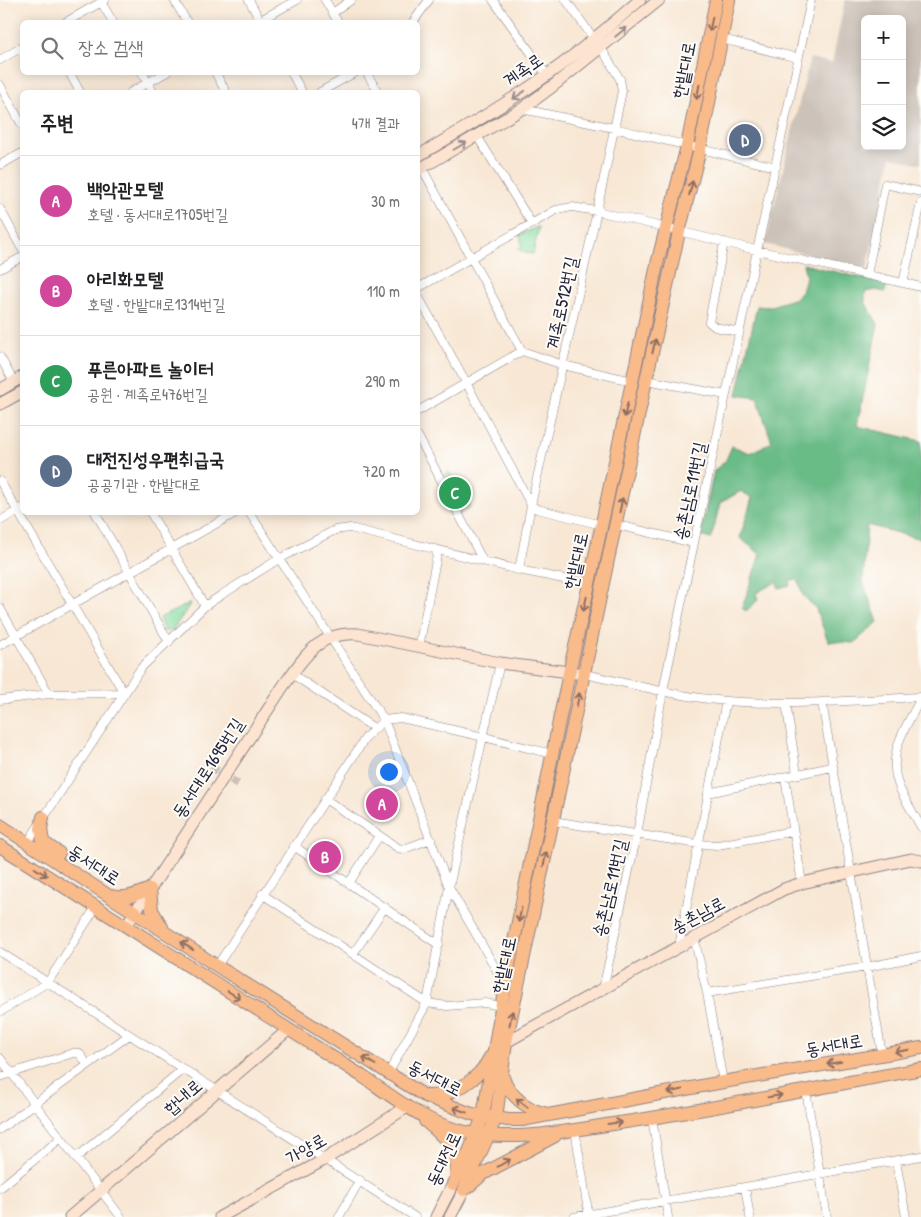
<!DOCTYPE html>
<html lang="ko">
<head>
<meta charset="utf-8">
<style>
  body { margin:0; font-family:"Patrick Hand","Poor Story",sans-serif; background:#f2f2f2; color:#202124 }
  .controls { position:absolute; right:15px; top:15px; display:grid; overflow:hidden; border-radius:8px; box-shadow:0 2px 12px #0003 }
  .controls button { width:45px; height:45px; display:grid; place-items:center; padding:0; border:0; border-bottom:1px solid #e0e0e0; background:#fff; color:#202124; font:25px sans-serif }
  .you { position:absolute; left:388px; top:771px; width:18px; height:18px; margin:-12px; border:4px solid #fff; border-radius:50%; background:#1a73e8; box-shadow:0 0 0 8px #1a73e833 }
  .badge { display:grid; place-items:center; width:32px; height:32px; border-radius:50%; background:#7c3aed; color:#fff; font-size:16px; font-weight:700 }
  .pin { position:absolute; translate:-50% -50%; border:2px solid #fff; box-shadow:0 1px 5px #0006 }
  .list { margin:0; padding:0; list-style:none }
  h2 { display:flex; justify-content:space-between; align-items:center; height:65px; margin:0; padding:0 20px; font-size:21px }
  h2 small { font-size:16px; font-weight:400; color:#757577 }
  .list li { display:grid; grid-template-columns:32px 1fr auto; gap:15px; align-items:center; box-sizing:border-box; height:90px; padding:0 20px; border-top:1px solid #e0e0e0 }
  .list b { display:block; font-size:19px; white-space:nowrap }
  .list p { margin:0; font-size:16px; white-space:nowrap; color:#757577 }
  .list em { font-size:16px; font-style:normal; color:#757577 }
  .icon { flex:none; width:28px; height:28px; fill:none; stroke:currentColor; stroke-width:2; stroke-linecap:round; stroke-linejoin:round }
  .map { position:relative; flex:none; width:921px; height:1217px; overflow:hidden }
  .search { position:absolute; background:#fff; box-shadow:0 2px 12px #0003; left:20px; top:20px; width:400px; height:55px; display:flex; align-items:center; gap:12px; box-sizing:border-box; padding:0 18px; border-radius:8px; color:#757577; font-size:19px }
  .panel { position:absolute; background:#fff; box-shadow:0 2px 12px #0003; left:20px; top:90px; width:400px; height:425px; border-radius:8px }
  .map>svg:first-child { display:block }
</style>
</head>
<body>
<div class="map">
<svg width="921" height="1217" viewBox="0 0 921 1217">
  <rect width="100%" height="100%" fill="#fdfcf7"/>
  <filter id="ink" filterUnits="userSpaceOnUse"><feTurbulence type="fractalNoise" baseFrequency=".02" numOctaves="2"/><feDisplacementMap in="SourceGraphic" scale="10" xChannelSelector="R" yChannelSelector="G"/><feConvolveMatrix kernelMatrix="1 2 1 2 8 2 1 2 1" color-interpolation-filters="sRGB"/></filter>
  <filter id="wash" filterUnits="userSpaceOnUse"><feTurbulence type="fractalNoise" baseFrequency=".0096" numOctaves="4" result="noise"/><feDisplacementMap in="SourceGraphic" scale="20" xChannelSelector="R" yChannelSelector="G"/><feGaussianBlur stdDeviation="1.12" result="paint"/><feColorMatrix in="noise" values="0 0 0 0 0 0 0 0 0 0 0 0 0 0 0 0 0 1.4 0 .05"/><feComposite in="paint" operator="in"/></filter>
  <g filter="url(#wash)">
    <rect width="100%" height="100%" fill="#f8e7d4"/>
    <path fill="#ccc2b9" fill-rule="evenodd" d="M845 0H921V164L891 157 867 269 765 244 810 58 832 63ZM865 19H902V146H865Z"/>
    <path fill="#83dca1" stroke="#527f6e" d="M537 227H539L533 254 524 253 518 249 522 246 520 235Z
      M449 472 455 479 470 507 458 515 439 478Z
      M191 603 172 631H164L159 618Z"/>
    <path fill="#6abc87" stroke="#466f61" d="M803 264 887 284 885 292 876 290 865 292V302L878 324 857 426 921 441V539L867 525 863 582 878 622 854 643 828 641 816 609 803 595 798 580H790V585L779 588 776 582 756 593 758 600 746 611 742 608 760 554 740 538 752 498 741 491 720 503 711 539 700 536 714 471 726 460 732 446 750 453 772 442 757 398 737 395 757 306 768 307 796 298 803 289 806 276Z"/>
  </g>
  <g filter="url(#ink)">
    <g fill="none" stroke-linecap="round" stroke-linejoin="round">
      <path stroke="#cdc0b5" stroke-width="8" stroke-dasharray="8 4" stroke-linecap="butt" d="M211 767 238 784"/>
      <defs>
        <path id="street" d="M174 0 187 22
          M249 0 261 22
          M325 0 338 22
          M493 0 547 75
          M566 0 594 39
          M101 2 113 22
          M333 13 351 0
          M66 22 105 0
          M257 22 297 0
          M413 22 429 0
          M722 39 798 58
          M0 60 22 47
          M69 72 80 92
          M142 72 153 92
          M215 72 226 92
          M291 72 302 92
          M366 72 378 92
          M0 85 22 125
          M131 92 167 72
          M320 92 356 72
          M522 109 614 128 776 167
          M477 136 532 224
          M0 165 22 153
          M422 168 522 351
          M0 209 22 249
          M724 242 709 322 715 327 739 332
          M0 269 22 257
          M867 275 885 184 921 192
          M903 283 921 203
          M418 288 556 210 572 207 597 211 756 250 921 287
          M418 296 467 384 531 505 537 509 602 525
          M0 357 14 382
          M646 380 726 395
          M418 411 522 351 563 365 632 381
          M418 436 483 561
          M0 481 124 693 49 694 0 700
          M95 512 169 642
          M150 512 205 606
          M249 512 384 720 449 887 505 985
          M0 521 22 508
          M617 525 694 543
          M519 570 531 505 597 211 622 91 620 79 601 48
          M0 608 49 694
          M0 645 237 512
          M419 647 438 550
          M292 674 374 728
          M584 674C631 684 679 697 727 701 791 706 857 700 921 697
          M921 698C905 729 885 754 900 789 906 802 914 814 921 827
          M822 702 882 1054
          M786 703 797 774
          M384 720 401 718 484 737 552 754
          M785 778 802 883
          M708 793 832 767
          M325 799 398 848 404 849 431 839
          M553 821 698 844 718 845 793 831
          M28 842 141 668 205 606 223 594 279 559 335 530 350 528 519 570 589 584
          M294 846 439 945
          M349 883 379 836
          M262 894 427 1003 447 1006 485 1003 501 1006
          M694 937 707 993 723 1082
          M681 944 680 941 726 701
          M0 952 415 1217
          M353 954 385 907
          M217 966 366 737 384 720
          M603 989 637 834 663 691 694 543 811 0
          M707 993 867 967 921 956
          M0 1012 48 982 96 907
          M0 1058 121 1217
          M388 1074 427 1003 449 887 500 663
          M0 1077 73 1053H79L88 1065
          M806 1090 827 1217
          M652 1118 668 1217
          M0 1129 129 1035
          M575 1129 589 1217
          M76 1158 183 1069
          M896 1161 906 1217
          M745 1187 750 1217
          M0 1188 61 1138
          M339 1217 360 1180
          M574 1217 921 1156"/>
        <path id="secondary" d="M418 156C461 130 506 105 547 75 580 52 609 26 640 0
          M418 170 522 109 553 86 659 0
          M0 390 22 377
          M0 404 22 392
          M126 926 284 685C305 656 319 631 358 634L500 663 584 674
          M506 1042 784 889 802 883 911 859 921 861
          M70 1217 288 1030
          M220 1217 324 1160 407 1107
          M436 1217 453 1184
          M450 1217 464 1190"/>
        <path id="primary" d="M43 817 41 829 43 842 59 853
          M0 825 217 966 425 1096 472 1114 508 1120H522L723 1082 921 1048
          M0 846 362 1076C393 1097 424 1122 461 1131 513 1143 566 1131 619 1123 720 1108 820 1087 921 1069
          M111 896C125 900 138 894 150 889L152 910 162 927
          M502 1075C509 1095 526 1110 547 1114
          M428 1096C452 1097 480 1079 490 1057
          M425 1121C442 1135 461 1150 456 1174
          M453 1184 469 1152 483 1116 505 985 569 673 589 584 658 260 687 146 716 0
          M467 1188 483 1174 555 1136
          M464 1190 496 1118 506 1042 646 380 679 232 700 149 729 0"/>
      </defs>
      <use href="#street" stroke="#8d8488" stroke-width="9"/>
      <use href="#secondary" stroke="#8d8488" stroke-width="13"/>
      <use href="#primary" stroke="#8d8488" stroke-width="14"/>
      <use href="#street" stroke="#fff" stroke-width="8"/>
      <use href="#secondary" stroke="#fde4d1" stroke-width="11"/>
      <use href="#primary" stroke="#fabb8b" stroke-width="12"/>
    </g>
    <defs><path id="oneway-shaft" d="M-6 0H5M1.5-3L5.5 0L1.5 3" fill="none" stroke-width="1.6" stroke-linecap="round" stroke-linejoin="round" transform="scale(1.25)"/></defs>
    <g stroke="#8e6e63">
      <use href="#oneway-shaft" transform="translate(711 24) rotate(102)"/>
      <use href="#oneway-shaft" transform="translate(698 92) rotate(101)"/>
      <use href="#oneway-shaft" transform="translate(691 188) rotate(-76)"/>
      <use href="#oneway-shaft" transform="translate(654 346) rotate(-77)"/>
      <use href="#oneway-shaft" transform="translate(626 410) rotate(102)"/>
      <use href="#oneway-shaft" transform="translate(621 505) rotate(-78)"/>
      <use href="#oneway-shaft" transform="translate(585 604) rotate(103)"/>
      <use href="#oneway-shaft" transform="translate(578 700) rotate(-78)"/>
      <use href="#oneway-shaft" transform="translate(545 859) rotate(-78)"/>
      <use href="#oneway-shaft" transform="translate(41 872) rotate(32)"/>
      <use href="#oneway-shaft" transform="translate(520 915) rotate(102)"/>
      <use href="#oneway-shaft" transform="translate(187 946) rotate(-147)"/>
      <use href="#oneway-shaft" transform="translate(234 995) rotate(32)"/>
      <use href="#oneway-shaft" transform="translate(511 1018) rotate(-78)"/>
      <use href="#oneway-shaft" transform="translate(902 1051) rotate(170)"/>
      <use href="#oneway-shaft" transform="translate(369 1061) rotate(-148)"/>
      <use href="#oneway-shaft" transform="translate(834 1063) rotate(170)"/>
      <use href="#oneway-shaft" transform="translate(675 1091) rotate(169)"/>
      <use href="#oneway-shaft" transform="translate(775 1096) rotate(-10)"/>
      <use href="#oneway-shaft" transform="translate(522 1103) rotate(-142)"/>
      <use href="#oneway-shaft" transform="translate(460 1110) rotate(-159)"/>
      <use href="#oneway-shaft" transform="translate(615 1123) rotate(-8)"/>
      <use href="#oneway-shaft" transform="translate(504 1163) rotate(-30)"/>
    </g>
    <g stroke="#9a8d8e">
      <use href="#oneway-shaft" transform="translate(621 32) rotate(-39)"/>
      <use href="#oneway-shaft" transform="translate(519 95) rotate(146)"/>
      <use href="#oneway-shaft" transform="translate(460 146) rotate(-30)"/>
    </g>
  </g>
  <g text-anchor="middle" stroke-width="4" stroke-linejoin="round" paint-order="stroke">
    <g font-size="18" fill="#22223b" stroke="#fdfcf7">
      <text transform="translate(523 70) rotate(-35)" y="6">계족로</text>
      <text transform="translate(684 70) rotate(-79)" y="6">한밭대로</text>
      <text transform="translate(562 303) rotate(-78)" y="6">계족로512번길</text>
      <text transform="translate(690 491) rotate(-78)" y="6">송촌남로11번길</text>
      <text transform="translate(576 561) rotate(-78)" y="6">한밭대로</text>
      <text transform="translate(208 768) rotate(-57)" y="6">동서대로1695번길</text>
      <text transform="translate(94 865) rotate(33)" y="6">동서대로</text>
      <text transform="translate(610 888) rotate(-77)" y="6">송촌남로11번길</text>
      <text transform="translate(698 915) rotate(-28)" y="6">송촌남로</text>
      <text transform="translate(504 965) rotate(-78)" y="6">한밭대로</text>
      <text transform="translate(834 1045) rotate(-10)" y="6">동서대로</text>
      <text transform="translate(435 1078) rotate(27)" y="6">동서대로</text>
      <text transform="translate(183 1097) rotate(-41)" y="6">합내로</text>
      <text transform="translate(306 1149) rotate(-30)" y="6">가양로</text>
      <text transform="translate(444 1159) rotate(-65)" y="6">동대전로</text>
    </g>
  </g>
</svg>
<div class="controls">
<button>+</button>
<button>−</button>
<button><svg class="icon" aria-label="layers" viewBox="0 0 24 24"><path d="M12 4l9 5-9 5-9-5zM3 14l9 5 9-5"/></svg></button>
</div>
<div class="you"></div>
<div class="pin badge" style="left:382px;top:804px;background:#d1479c">A</div>
<div class="pin badge" style="left:325px;top:857px;background:#d1479c">B</div>
<div class="pin badge" style="left:455px;top:493px;background:#2e9e5b">C</div>
<div class="pin badge" style="left:745px;top:140px;background:#5c6f8a">D</div>
<div class="search"><svg class="icon" aria-label="search" viewBox="0 0 24 24"><circle cx="10" cy="10" r="6"/><path d="M15 15l6 6"/></svg>장소 검색</div>
<section class="panel">
<h2>주변<small>4개 결과</small></h2>
<ul class="list">
<li><span class="badge" style="background:#d1479c">A</span><div><b>백악관모텔</b><p>호텔 · 동서대로1705번길</p></div><em>30 m</em></li>
<li><span class="badge" style="background:#d1479c">B</span><div><b>아리화모텔</b><p>호텔 · 한밭대로1314번길</p></div><em>110 m</em></li>
<li><span class="badge" style="background:#2e9e5b">C</span><div><b>푸른아파트 놀이터</b><p>공원 · 계족로476번길</p></div><em>290 m</em></li>
<li><span class="badge" style="background:#5c6f8a">D</span><div><b>대전진성우편취급국</b><p>공공기관 · 한밭대로</p></div><em>720 m</em></li>
</ul>
</section>
</div>
</body>
</html>
